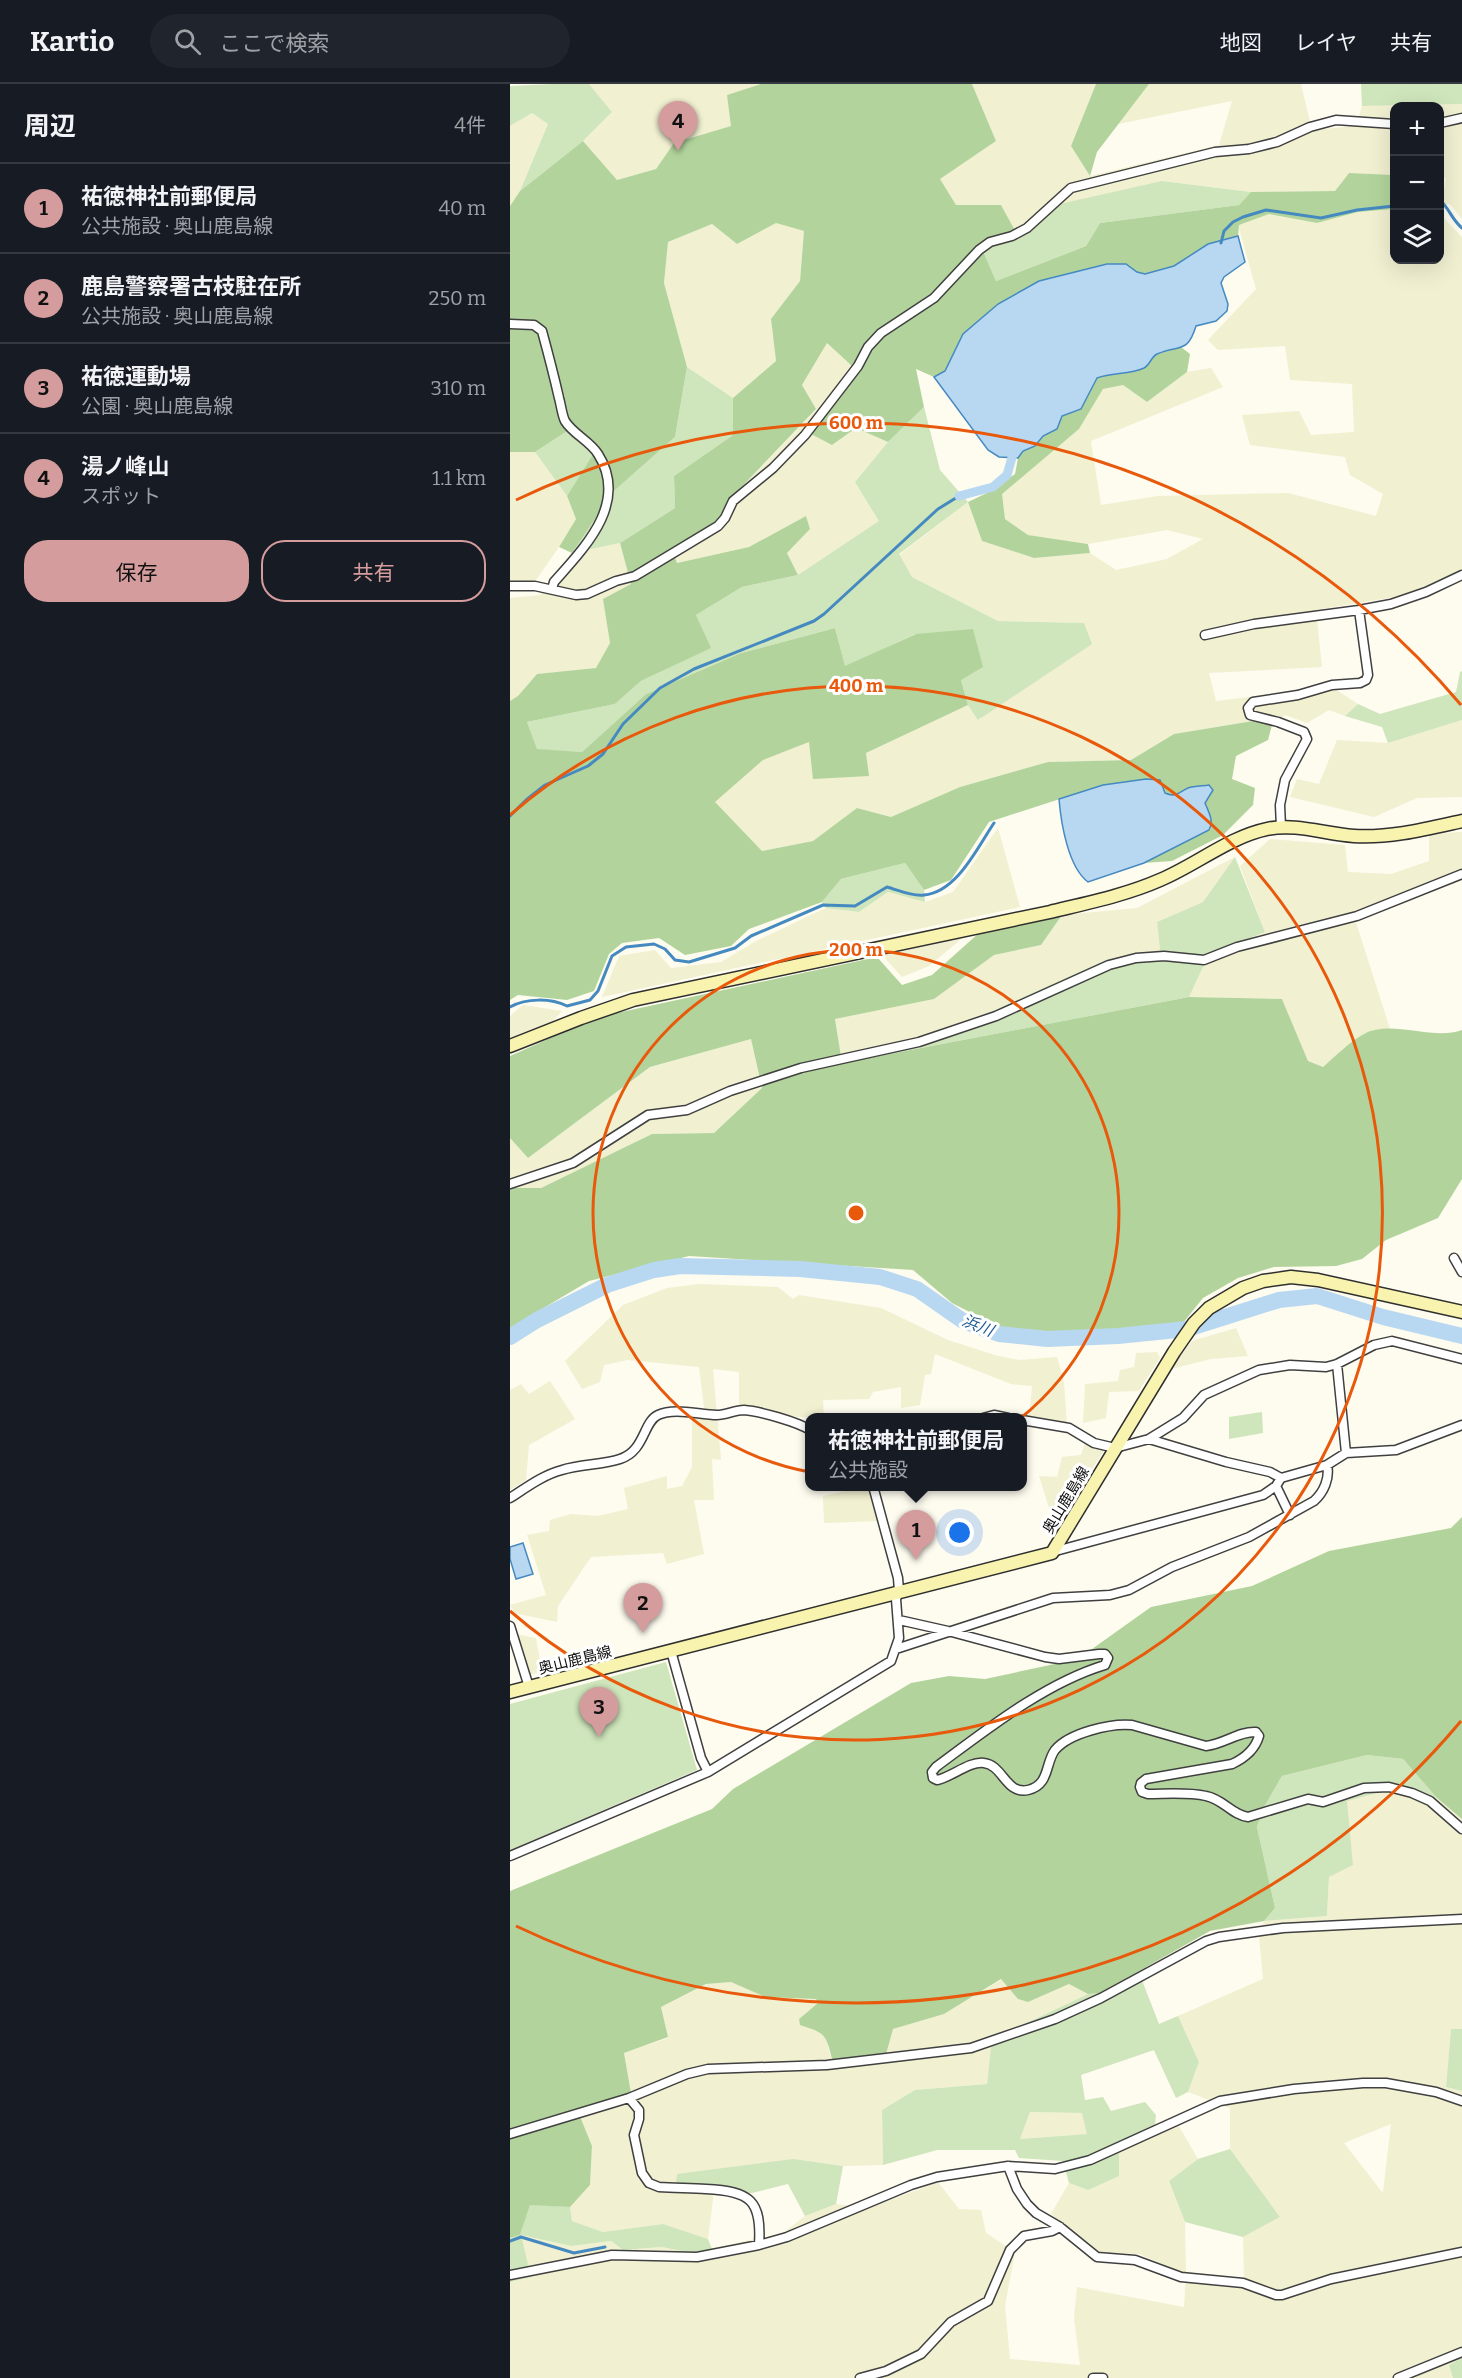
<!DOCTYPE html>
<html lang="ja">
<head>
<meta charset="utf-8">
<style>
  body { margin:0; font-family:Bitter,"Noto Sans JP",serif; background:#20242c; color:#f1f3f6 }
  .controls { position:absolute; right:18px; top:18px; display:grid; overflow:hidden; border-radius:12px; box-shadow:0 6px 24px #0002 }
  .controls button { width:54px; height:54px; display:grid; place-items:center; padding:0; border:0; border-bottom:2px solid #363941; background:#171b24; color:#f1f3f6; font:30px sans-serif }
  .you { position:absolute; left:450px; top:1449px; width:21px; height:21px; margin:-15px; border:4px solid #fff; border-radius:50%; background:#1a73e8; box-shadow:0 0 0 9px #1a73e833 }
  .badge { display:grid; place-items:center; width:39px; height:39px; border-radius:50%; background:#d49c9d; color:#111; font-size:20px; font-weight:700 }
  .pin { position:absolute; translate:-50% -50px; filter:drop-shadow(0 2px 3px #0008) }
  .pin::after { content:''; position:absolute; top:32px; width:21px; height:18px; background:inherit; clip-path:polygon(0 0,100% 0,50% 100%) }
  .popup { position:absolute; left:295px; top:1329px; width:222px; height:78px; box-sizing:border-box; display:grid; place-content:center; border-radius:12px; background:#171b24; filter:drop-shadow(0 2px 4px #0005); font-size:20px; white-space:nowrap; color:#9ea1a6 }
  .popup b { font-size:22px; color:#f1f3f6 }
  .popup::after { content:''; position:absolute; left:50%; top:100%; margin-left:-12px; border:12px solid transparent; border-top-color:#171b24 }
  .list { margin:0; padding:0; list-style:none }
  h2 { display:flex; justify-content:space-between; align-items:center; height:78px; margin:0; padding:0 24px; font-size:26px }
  h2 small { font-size:20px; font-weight:400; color:#9ea1a6 }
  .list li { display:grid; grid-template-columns:39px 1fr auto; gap:18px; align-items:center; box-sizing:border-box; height:90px; padding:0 24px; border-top:2px solid #363941 }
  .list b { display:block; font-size:22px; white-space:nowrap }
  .list p { margin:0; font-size:20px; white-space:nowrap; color:#9ea1a6 }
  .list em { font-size:20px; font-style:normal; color:#9ea1a6 }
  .actions { display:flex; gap:12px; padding:18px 24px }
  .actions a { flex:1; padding:14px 0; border:2px solid #d49c9d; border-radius:24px; text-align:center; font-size:21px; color:#d49c9d }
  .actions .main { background:#d49c9d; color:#111 }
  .icon { flex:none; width:33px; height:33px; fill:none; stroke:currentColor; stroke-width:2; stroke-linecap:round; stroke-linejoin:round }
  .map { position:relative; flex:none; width:952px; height:2294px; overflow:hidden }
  header { display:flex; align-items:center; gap:36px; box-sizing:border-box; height:84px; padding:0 30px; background:#171b24; border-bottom:2px solid #363941 }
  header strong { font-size:28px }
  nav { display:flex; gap:33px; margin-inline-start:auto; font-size:21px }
  .search { width:420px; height:54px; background:#20242c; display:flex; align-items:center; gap:15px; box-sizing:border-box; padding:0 21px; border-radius:33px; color:#9ea1a6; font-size:22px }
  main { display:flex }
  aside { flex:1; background:#171b24 }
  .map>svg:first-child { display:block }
</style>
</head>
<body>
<header>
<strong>Kartio</strong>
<div class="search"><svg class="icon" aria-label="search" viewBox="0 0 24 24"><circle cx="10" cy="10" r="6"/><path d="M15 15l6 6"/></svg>ここで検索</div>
<nav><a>地図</a><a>レイヤ</a><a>共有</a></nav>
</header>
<main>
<aside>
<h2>周辺<small>4件</small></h2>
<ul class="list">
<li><span class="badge">1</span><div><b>祐徳神社前郵便局</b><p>公共施設 · 奥山鹿島線</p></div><em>40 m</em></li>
<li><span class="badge">2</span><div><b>鹿島警察署古枝駐在所</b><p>公共施設 · 奥山鹿島線</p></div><em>250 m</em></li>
<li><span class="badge">3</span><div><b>祐徳運動場</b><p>公園 · 奥山鹿島線</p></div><em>310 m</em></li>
<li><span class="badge">4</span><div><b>湯ノ峰山</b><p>スポット</p></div><em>1.1 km</em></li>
</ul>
<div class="actions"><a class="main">保存</a><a>共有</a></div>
</aside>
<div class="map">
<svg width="952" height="2294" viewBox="0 0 952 2294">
  <rect width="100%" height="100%" fill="#fefbef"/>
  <path fill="#f1f0d1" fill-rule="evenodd" d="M79 0H251L217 11 222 42 164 59 146 85 107 96 73 57 102 28Z
    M462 0H586L561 62 580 92 709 61 722 17 608 40 639 0H791L802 46 846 42 852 22 952 20V135L940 120 932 121 930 130 936 94H930V22H884V91L839 89 825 107 741 108 652 97 508 152 491 122 446 121 429 95 486 57Z
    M22 29 38 40 10 107 0 122V42Z
    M884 125V176H930V130L952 153V490L903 510 806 526 812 583 699 589 706 617 822 603 848 620 835 632 819 626 797 639 775 631 762 641 743 637 664 650 621 676 538 678 450 703 381 733 347 724 303 757 252 767 204 718 253 676 299 658 358 692 356 669 458 621 469 636 573 539 488 537 402 493 389 471 458 418 472 457 524 474 580 469 606 486 657 475 693 455 657 446 578 460 518 451 495 435 491 409 569 345 593 305 613 301 637 318 677 288 701 284 713 303 581 357 591 421 648 412 778 409 866 432 873 410 840 391 835 373 740 361 732 331 789 327 801 351 844 348 842 300 780 296 775 262 708 266 698 256 746 205 728 141 759 130 807 139 848 128Z
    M266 139 294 147 290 197 261 236 266 277 223 314 177 283 154 199 158 158 202 140 227 160Z
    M317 259 342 282 322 361 346 344 378 358 345 398 370 437 288 491 277 469 300 445 296 432 239 463 167 479 161 466 223 412 306 326 292 301Z
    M0 368H25L57 412 66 435 49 463 26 496 0 499Z
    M110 459 121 500 94 515 100 559 86 585 27 590 8 613 0 617V514L30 511 62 469Z
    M952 636V713L907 714 864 733 780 713 787 695 809 700 827 656 878 659Z
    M488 744 510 823 92 913 109 872 145 866 161 884 211 878 246 857 316 824 349 828 378 808 415 818 443 808Z
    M952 748V785L944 792 843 829 880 945 855 949 813 983 798 977 772 915 679 913 699 870 755 848 730 782 760 755 835 761 838 788 881 790 919 777V750Z
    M725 773 693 818 647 838 650 866 598 875 460 937 332 979 325 935 423 915 484 871 531 861 552 831 627 824Z
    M456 851 419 882 392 893 372 871Z
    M13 921 52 927 43 937 0 954V932Z
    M241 955 252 1004 204 1049 142 1050 31 1104H0V1054L18 1074 140 983Z
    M189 1200 268 1203 283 1215 289 1211 371 1224 438 1256 488 1272 510 1276 547 1273 554 1299 557 1340 519 1335 522 1302 501 1300 425 1270 421 1290 415 1291 410 1321 391 1324V1303L363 1308 359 1315 313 1316 314 1333H287L229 1321V1288L203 1285 211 1376 202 1375 204 1416H184L194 1470 157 1480 153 1469 81 1473 48 1522 47 1538 4 1529 0 1521 36 1511 17 1451 39 1447 40 1436 61 1430 88 1432 118 1425 114 1404 157 1392V1405L172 1402 182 1383V1332L195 1331 189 1283 118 1276 94 1281 90 1298 72 1305 55 1277 113 1221 157 1204Z
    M726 1244 738 1272 701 1275 661 1285 682 1257Z
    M647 1268 650 1274 629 1307 599 1308 596 1334 573 1339 575 1300 608 1297 610 1286 624 1283 626 1269Z
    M40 1297 65 1335 19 1361 16 1396 0 1406V1306L11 1300 19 1310Z
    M575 1359 595 1365 556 1425 541 1430 529 1392 547 1393 552 1373 571 1371Z
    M352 1403H360L370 1437 314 1439 313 1412Z
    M6 1550 26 1554 32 1588 17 1591Z
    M890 1703 927 1714 952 1735V1945H941L936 2003 952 2007V2274L939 2281 943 2294H0V2198L21 2193 10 2151 61 2162 101 2157 113 2166 152 2163 180 2169 273 2149 295 2132 326 2120 359 2124 428 2098 449 2125 471 2126 476 2149 505 2168 495 2222 500 2275 570 2281 564 2234 567 2203 674 2223 676 2190 629 2170 587 2169 541 2130 559 2099 578 2106 609 2066 667 2039 688 2075 659 2097 675 2138 676 2190 734 2195 733 2153 770 2133 720 2065V2024L678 2008 689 1978 668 1932 753 1895 749 1852 754 1837 817 1832 819 1793 843 1780 836 1717ZM881 2040 873 2108H872L834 2059Z
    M492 1895 508 1915 518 1918 559 1900 578 1910 483 1954 477 2000 405 2006 372 2026 373 2081 333 2082 284 2075 204 2108 198 2155 153 2140 93 2148 62 2137 60 2123 80 2101 82 2062 67 2025 121 2009 114 1969 158 1954 151 1923 197 1900 221 1898 255 1913 306 1915 308 1919 289 1935 310 1947 317 1957 321 1975 383 1945 434 1930Z
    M520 2028 573 2029 578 2050 510 2055Z"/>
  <path fill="#cfe5bb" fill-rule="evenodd" d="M44 0H79L102 28 73 57 10 107 38 40 22 29 0 42V2Z
    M851 0H952V20L852 22Z
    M652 97 741 108 729 121 590 139 576 162 486 197 473 167 509 152 550 120Z
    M177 283 223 314V351L164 392 165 424 110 459 62 469 104 407 165 353Z
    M414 323 430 386 458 418 389 470 402 493 488 537 574 539 582 560 468 636 458 621 451 596 405 550 335 583 325 544 231 569 136 610 72 668 27 666 17 638 105 620 131 597 200 564 186 531 232 503 288 491 369 437 345 398 378 358Z
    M59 346 83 370 57 412 25 368Z
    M952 587V636L878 659 872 643 835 632 848 620 870 630 946 608 950 588Z
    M725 773 755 848 699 870 679 913 332 979 460 937 598 875 650 866 647 838 693 818Z
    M395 779 414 806 415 818 378 808 349 828 316 824 312 818 331 795Z
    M752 1328 753 1349 719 1355V1333Z
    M156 1578 187 1686 0 1766V1620Z
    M857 1671 893 1675 927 1714 890 1703 837 1717 843 1781 819 1793 817 1832 754 1837 765 1824 747 1743 753 1725 772 1692Z
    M636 1881 633 1899 649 1940 668 1932 689 1978 678 2008 666 2014 644 1966 571 1991 575 2016 593 2013 601 2027 635 2018 646 2031 644 2050 609 2066V2092L578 2106 559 2099 553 2077 509 2074 505 2066H427L373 2081 372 2026 405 2006 477 2000 482 1955 578 1910 590 1909ZM520 2028 572 2029 577 2050 510 2055Z
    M941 1945H952V2007L936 2003Z
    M720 2065 770 2133 733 2153 675 2138 659 2097 688 2075Z
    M284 2075 333 2082 326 2120 295 2132 278 2100 242 2109 165 2108 167 2090Z
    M20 2120 60 2123 62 2137 93 2148 153 2140 198 2155 202 2165 180 2169 152 2163 113 2166 101 2157 61 2162 11 2151 21 2193 0 2198V2154L10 2151Z
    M952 2274V2294H943L939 2281Z"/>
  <path fill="#b2d49c" d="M251 0H462L486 57 430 95 446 121H491L508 152 473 167 486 197 576 162 590 139 729 121 741 108 825 107 839 89 884 91V125L848 128 807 139 759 130 729 141 728 152 698 160 664 182 634 190 627 188 616 180 488 220 453 250 435 287 424 293 406 285 414 323 378 358 346 344 322 361 301 350 342 282 317 259 292 301 306 325 223 412 213 442 162 466 167 479 239 463 296 432 300 445 277 469 288 491 232 503 186 531 201 564 131 597 105 620 17 638 27 665 72 668 136 610 231 569 325 544 335 582 406 550 463 545 473 583 451 596 458 621 356 669 359 692 303 695 299 658 253 676 205 718 252 767 303 757 347 724 381 733 450 703 538 678 621 676 664 650 743 637 762 641 758 656 726 672 722 695 745 704 743 721 713 751 662 777 634 779 699 746C707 729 691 715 679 704L668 711 662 712 593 701 479 738 441 796 414 806 395 779 331 795 312 818 239 845 221 862 175 871 149 854 112 859 99 870 84 907 57 916 8 911 0 916V617L8 612 27 590 86 584 100 559 93 515 121 500 110 459 165 424 164 392 223 351V314L266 277 261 235 290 197 294 147 266 139 227 160 202 140 158 158 154 199 177 283 165 353 104 407 62 469 49 463 66 435 57 412 83 370 59 346 25 368H0V122L10 107 73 57 107 96 146 85 164 59 221 42 217 11Z
    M586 0H639L587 68 580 92 561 62Z
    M671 263 680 270 677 288 637 318 613 301 593 305 569 345 492 410 495 435 518 451 578 460 580 469 524 474 472 457 458 418 479 408 505 390 508 374 512 367 525 362 533 352 547 345 552 332 571 325 587 294 600 289H616L645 271Z
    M552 831 531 861 484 871 424 915 325 935 332 979 679 913 772 915 798 977 813 983C826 972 839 958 854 950 881 935 923 957 952 946V1095L928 1134 876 1156 852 1175 826 1182 764 1183 728 1194 693 1214 673 1239 569 1250 489 1243 442 1219 403 1186 179 1172 79 1197 0 1244V1104H31L142 1050 204 1049 252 1004 241 955 140 983 18 1074 0 1054V972L88 933 367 873 392 901 422 891 469 849Z
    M952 1433V1735L927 1714 893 1675 857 1671 772 1692 753 1725 747 1743 765 1824 754 1837 700 1847 590 1909 578 1910 559 1900 518 1918 508 1915 491 1895 434 1930 383 1945 376 1970 322 1975C316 1950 315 1949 290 1941L289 1935 308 1919 306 1915 255 1913 221 1898 196 1900 151 1923 158 1953 114 1969 121 2009 67 2025 82 2062 80 2101 60 2123 20 2121 10 2151 0 2154V1807L202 1725 223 1705 401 1599 439 1592 475 1595 568 1575 641 1523 742 1502 819 1467 941 1444Z"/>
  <path fill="#b8d8f1" stroke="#4589c1" stroke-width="1.5" d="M728 152 735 178 714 193 711 199 718 220 717 227 706 237 686 242C677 271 669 260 647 270 641 273 640 281 634 284 619 291 603 288 587 294L571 325 552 332 547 345 533 352 525 362 513 367 508 374 489 373 478 366 424 293 435 287 453 250 488 220 529 197 597 180H616L627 188 635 190 664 182 698 160Z
    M636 695 650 696 655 709C666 714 669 708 678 704 684 702 693 702 699 701L703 706 695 719C699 729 704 736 699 746L634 779 578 798C558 783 551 739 549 715L593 701Z
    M13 1459 23 1490 6 1495 0 1475V1463Z"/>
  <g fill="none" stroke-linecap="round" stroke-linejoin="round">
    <path stroke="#4589c1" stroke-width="3" d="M930 116C939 124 942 136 952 144
      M711 159 714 147 723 138 733 133 756 126 811 134 847 126 884 122
      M0 732 16 716 35 701 78 682 93 670 113 640 150 604 184 585 304 537 314 530 428 425 449 412
      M0 923C16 914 41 914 57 922L80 916 88 907 102 872 116 863 144 860 155 865 165 876 179 878 225 864 241 852 313 821 345 822 377 803C388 806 403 813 414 811 447 808 467 764 484 739
      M0 2157 11 2153 64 2169 95 2163"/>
    <path stroke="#b8d8f1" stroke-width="9" d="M449 412 483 403 497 391 505 363"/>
    <path stroke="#b8d8f1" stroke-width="16" d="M0 1253 27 1236 97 1201 144 1186 170 1182 290 1185 370 1193 407 1205 453 1237 489 1250 537 1255 608 1252 677 1245 769 1216 807 1212 873 1233 952 1252"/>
    <defs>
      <path id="street" d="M930 39 952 34
        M0 240 24 241 32 247C38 269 44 292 49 314 51 321 52 331 55 337 63 350 80 357 88 370 119 419 75 463 44 498L42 505
        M0 502H25L66 511 77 510 106 497 125 492 208 442 215 434 223 417 263 384 295 351 348 282 358 263 371 249 424 214 469 166 480 158 502 152 517 144 561 104 705 68 739 65 767 58 800 43 826 36 884 40
        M695 551 744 540 849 526 881 520 916 508 952 491
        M771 743 770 721 775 696 797 655 794 648 768 638 740 631 738 624 743 618 788 611 822 601 850 599 856 596 858 591 849 526
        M0 1100 63 1079 138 1031 177 1026 220 1007 291 984 409 958 486 932 599 881 626 874 654 872 694 876 727 863 847 832 952 790
        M944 1174 952 1188
        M827 1280 836 1369
        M473 1334 484 1331 498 1334
        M512 1336 559 1344 584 1359 605 1364 639 1355 673 1334 694 1311 749 1286 780 1281 816 1283 827 1280 864 1261 882 1257 952 1275
        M639 1355 716 1378 760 1388 771 1394
        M766 1402 780 1431
        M0 1414C17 1403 33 1391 52 1386 71 1380 92 1381 110 1375 135 1367 133 1338 148 1331 165 1323 189 1331 207 1331 216 1331 225 1326 234 1326 249 1327 288 1338 300 1346
        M542 1468 753 1411 766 1402 771 1394 817 1381 836 1369 886 1366 952 1341
        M389 1536 438 1547 535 1573 549 1575 589 1570H595L598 1574 595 1581C535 1599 476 1646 426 1683L422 1688 423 1694 427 1696C442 1693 459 1677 474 1679 493 1681 496 1711 518 1706 540 1701 535 1679 545 1666 559 1649 601 1639 622 1641L696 1662C714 1660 729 1647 746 1648L749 1652C745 1666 735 1674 722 1680L636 1695 631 1699 630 1703 632 1708 638 1710C656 1710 678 1708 696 1712 713 1715 722 1731 738 1733L798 1715 813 1718 854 1704 879 1703 902 1709 920 1717 952 1745
        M0 1542 19 1603
        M386 1565 543 1514 600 1511 619 1506 662 1483 739 1453 804 1417C814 1408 820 1394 817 1381
        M161 1567 191 1674 198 1688
        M0 1772 198 1688 381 1577 389 1554 386 1515 389 1507 388 1494 363 1402
        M119 2014 129 2026V2035L124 2051 132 2089 139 2099 149 2103C165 2104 181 2104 196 2105 240 2107 252 2116 249 2161
        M0 2050 119 2014 177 1990 198 1985 317 1981 461 1964 545 1935 591 1914 696 1857 709 1853 773 1844 952 1835
        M498 2082 507 2105 517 2120 526 2129 550 2143 587 2173 625 2176 671 2193 733 2199 766 2211H772L821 2195 952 2168
        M0 2191 102 2171 187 2173 249 2161 277 2153 401 2101 427 2093 498 2082 545 2085 580 2076 710 2017 784 2005 853 1999H876L926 2008 952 2017
        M350 2294 376 2287 411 2270 441 2238 478 2217 500 2166 514 2152 542 2147 550 2143
        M583 2294H593
        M888 2294 952 2268"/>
      <path id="secondary" d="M0 962 71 934 123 916 540 828C577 819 616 811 650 796 686 781 719 753 757 745 787 739 814 750 844 752 881 754 916 745 952 737
        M0 1608 542 1469 664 1268 684 1239 699 1224 733 1204 753 1197 781 1193 808 1196 952 1228"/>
    </defs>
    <use href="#street" stroke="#404040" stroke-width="11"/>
    <use href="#secondary" stroke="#2f2f2f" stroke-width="15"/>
    <use href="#street" stroke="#fff" stroke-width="8"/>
    <use href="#secondary" stroke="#f8f4af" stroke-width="12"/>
  </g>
  <g fill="none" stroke="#e8590c" stroke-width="3">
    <circle cx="346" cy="1129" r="263"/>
    <path d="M0 731A527 527 0 1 1 0 1527"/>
    <path d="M951 1637A790 790 0 0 1 6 1842M6 416A790 790 0 0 1 951 621"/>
  </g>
  <g text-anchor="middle" stroke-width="6" stroke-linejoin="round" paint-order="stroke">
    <g font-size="15" fill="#0d0d0d" stroke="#fff">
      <text transform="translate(556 1416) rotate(-59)" y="5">奥山鹿島線</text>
      <text transform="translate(65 1576) rotate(-14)" y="5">奥山鹿島線</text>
    </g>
    <g font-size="16" font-style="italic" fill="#215c94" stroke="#fff">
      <text transform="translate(468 1241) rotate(22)" y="6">浜川</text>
    </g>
  </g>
  <circle cx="346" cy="1129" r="9" fill="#e8590c" stroke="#fff" stroke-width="3"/>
  <g font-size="18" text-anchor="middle" font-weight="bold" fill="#e8590c" stroke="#fff" stroke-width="6" stroke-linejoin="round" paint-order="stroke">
    <text x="346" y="345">600 m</text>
    <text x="346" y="608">400 m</text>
    <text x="346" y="872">200 m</text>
  </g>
</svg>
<div class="controls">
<button>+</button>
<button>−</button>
<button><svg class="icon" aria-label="layers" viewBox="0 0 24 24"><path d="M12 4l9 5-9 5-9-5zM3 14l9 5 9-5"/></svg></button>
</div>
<div class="you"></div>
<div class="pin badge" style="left:406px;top:1476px">1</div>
<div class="popup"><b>祐徳神社前郵便局</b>公共施設</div>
<div class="pin badge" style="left:133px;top:1549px">2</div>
<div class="pin badge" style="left:89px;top:1653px">3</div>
<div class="pin badge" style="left:168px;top:67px">4</div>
</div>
</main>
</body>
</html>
